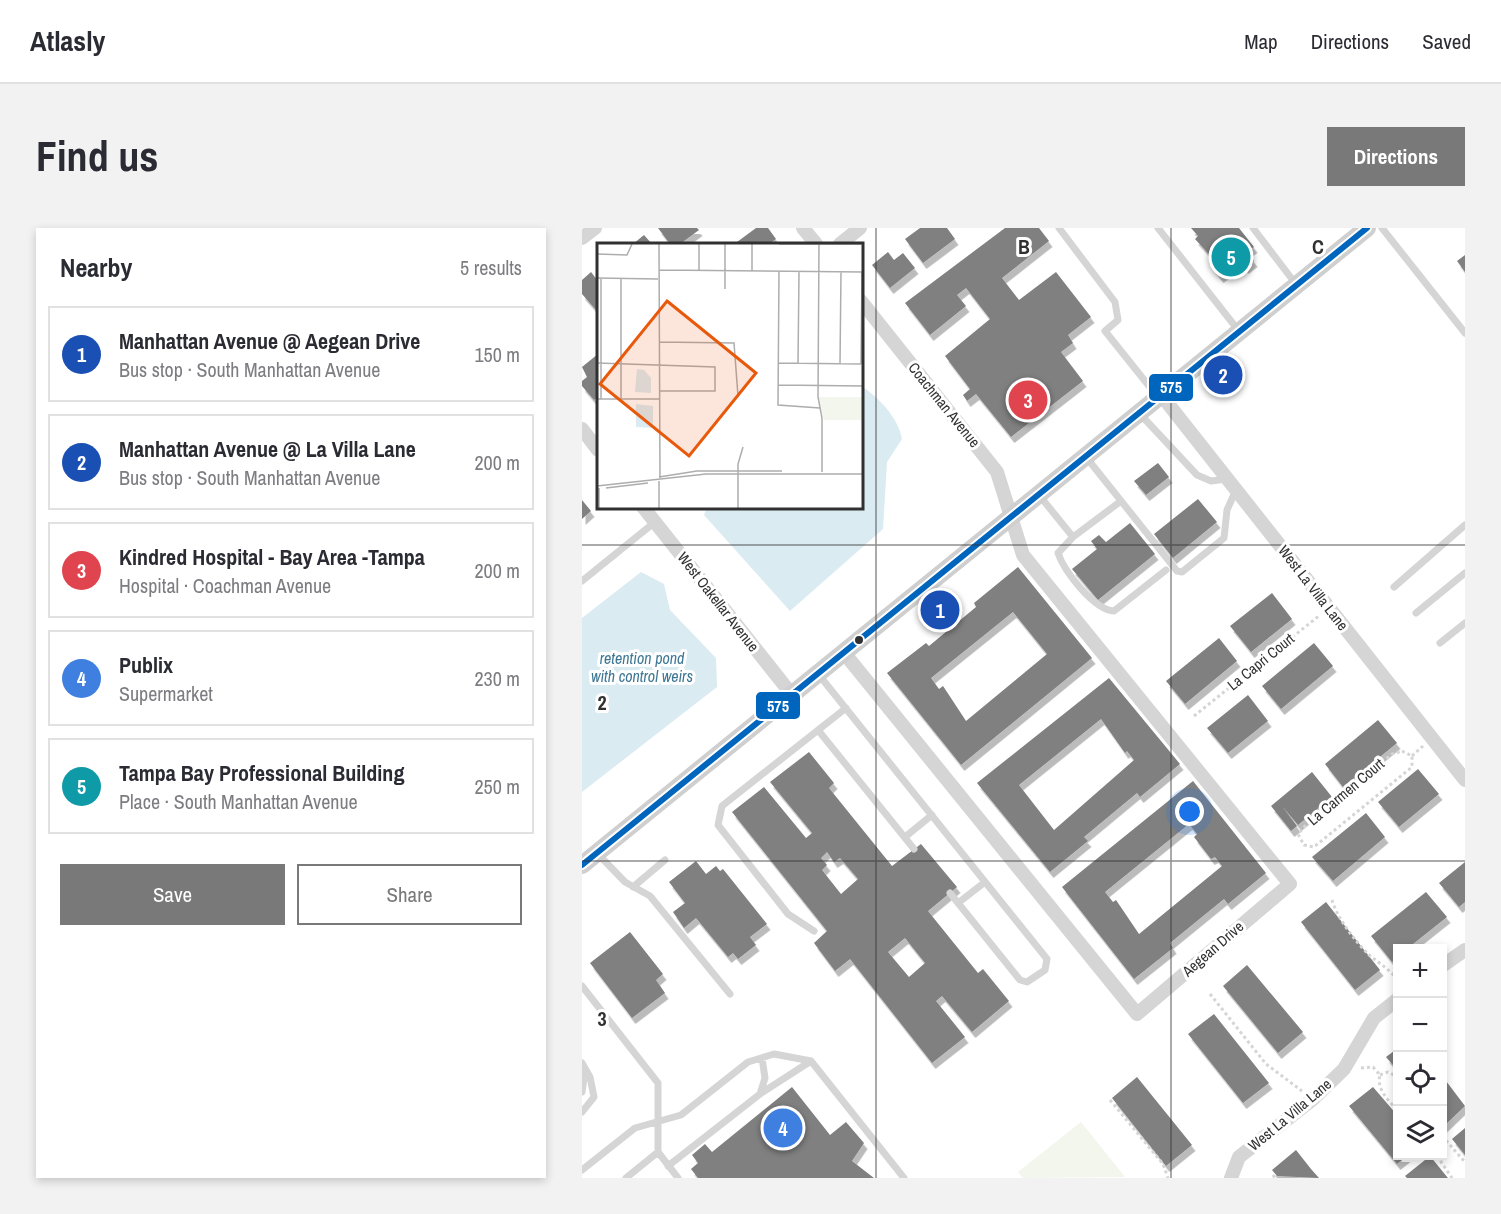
<!DOCTYPE html>
<html lang="en">
<head>
<meta charset="utf-8">
<style>
  body { margin:0; font-family:"Archivo Narrow",sans-serif; background:#f2f2f3; color:#2b2b33 }
  .controls { position:absolute; right:18px; bottom:18px; display:grid; overflow:hidden; border-radius:0px; box-shadow:0 3px 9px #0003 }
  .controls button { width:54px; height:54px; display:grid; place-items:center; padding:0; border:0; border-bottom:2px solid #e1e1e2; background:#fff; color:#2b2b33; font:30px sans-serif }
  .you { position:absolute; left:608px; top:584px; width:21px; height:21px; margin:-15px; border:4px solid #fff; border-radius:50%; background:#1a73e8; box-shadow:0 0 0 9px #1a73e833 }
  .badge { display:grid; place-items:center; width:39px; height:39px; border-radius:50%; background:#797979; color:#fff; font-size:20px; font-weight:700 }
  .pin { position:absolute; translate:-50% -50%; border:3px solid #fff; box-shadow:0 2px 6px #0006 }
  .list { margin:0; padding:0; list-style:none }
  h2 { display:flex; justify-content:space-between; align-items:center; height:78px; margin:0; padding:0 24px; font-size:26px }
  h2 small { font-size:20px; font-weight:400; color:#7c7c81 }
  .list li { display:grid; grid-template-columns:39px 1fr auto; gap:18px; align-items:center; box-sizing:border-box; height:96px; margin:0 12px 12px; padding:0 12px; border:2px solid #e1e1e2; border-radius:0px }
  .list b { display:block; font-size:22px; white-space:nowrap }
  .list p { margin:0; font-size:20px; white-space:nowrap; color:#7c7c81 }
  .list em { font-size:20px; font-style:normal; color:#7c7c81 }
  .actions { display:flex; gap:12px; padding:18px 24px }
  .actions a { flex:1; padding:14px 0; border:2px solid #797979; border-radius:0px; text-align:center; font-size:21px; color:#797979 }
  .actions .main { background:#797979; color:#fff }
  .icon { flex:none; width:33px; height:33px; fill:none; stroke:currentColor; stroke-width:2; stroke-linecap:round; stroke-linejoin:round }
  .map { position:relative; flex:none; width:883px; height:950px; overflow:hidden; border-radius:0px }
  header { display:flex; align-items:center; gap:36px; box-sizing:border-box; height:84px; padding:0 30px; background:#fff; border-bottom:2px solid #e1e1e2 }
  header strong { font-size:28px }
  nav { display:flex; gap:33px; margin-inline-start:auto; font-size:21px }
  .intro { display:flex; align-items:center; justify-content:space-between; box-sizing:border-box; height:144px; padding:0 36px }
  h1 { margin:0; font-size:42px }
  .button { padding:15px 27px; border-radius:0px; background:#797979; color:#fff; font-size:21px; font-weight:700 }
  main { display:flex; gap:36px; padding:0 36px }
  aside { flex:1; background:#fff; border-radius:0px; box-shadow:0 3px 9px #0003 }
  .map>svg:first-child { display:block }
</style>
</head>
<body>
<header>
<strong>Atlasly</strong>
<nav><a>Map</a><a>Directions</a><a>Saved</a></nav>
</header>
<div class="intro"><h1>Find us</h1><a class="button">Directions</a></div>
<main>
<aside>
<h2>Nearby<small>5 results</small></h2>
<ul class="list">
<li><span class="badge" style="background:#1a4fb4">1</span><div><b>Manhattan Avenue @ Aegean Drive</b><p>Bus stop · South Manhattan Avenue</p></div><em>150 m</em></li>
<li><span class="badge" style="background:#1a4fb4">2</span><div><b>Manhattan Avenue @ La Villa Lane</b><p>Bus stop · South Manhattan Avenue</p></div><em>200 m</em></li>
<li><span class="badge" style="background:#e0444e">3</span><div><b>Kindred Hospital - Bay Area -Tampa</b><p>Hospital · Coachman Avenue</p></div><em>200 m</em></li>
<li><span class="badge" style="background:#3f7fe0">4</span><div><b>Publix</b><p>Supermarket</p></div><em>230 m</em></li>
<li><span class="badge" style="background:#0f9aa8">5</span><div><b>Tampa Bay Professional Building</b><p>Place · South Manhattan Avenue</p></div><em>250 m</em></li>
</ul>
<div class="actions"><a class="main">Save</a><a>Share</a></div>
</aside>
<div class="map">
<svg width="883" height="950" viewBox="0 0 883 950">
  <defs>
    <filter id="shadow"><feDropShadow dx="3.5" dy="6" stdDeviation="0" flood-color="#0004"/></filter>
  </defs>
  <rect width="100%" height="100%" fill="#fff"/>
  <path fill="#f2f6ed" d="M499 894 543 949 441 950 436 944Z"/>
  <path fill="#dbebf2" d="M279 158C296 168 317 191 320 211L305 234 301 301 208 383 122 287 125 279H279Z
    M59 344 82 356 88 382 134 430 135 459 0 564V390Z"/>
  <path fill="#808080" fill-rule="evenodd" filter="url(#shadow)" d="M76 0H115L117 2 98 16H88Z
    M174 0H186L194 11 187 16H157L155 14Z
    M338 0H365L373 11 341 35 323 11Z
    M423 0H457L467 13 420 50 437 72 474 44 509 89 486 107 491 115 479 124 501 153 429 209 394 166 385 173 381 167 388 161 363 128 408 91 384 60 375 67 384 78 348 107 323 75Z
    M609 0H657L672 19 665 24 672 33 663 40 658 34 638 49 629 38 634 34 613 11 616 8Z
    M62 7 70 16H51Z
    M306 24 312 32 321 25 333 40 308 60 290 37Z
    M883 27V44L875 33Z
    M9 44 16 53V80L14 82 0 66V52Z
    M16 126V169L12 172 0 158V153L5 149 0 139Z
    M576 235 587 249 564 267 552 253Z
    M616 271 635 294 591 330 572 306Z
    M0 272 9 283 0 291Z
    M548 295 573 326 516 372 490 341 515 321 509 313 517 307 524 314Z
    M436 339 510 430 379 537 305 445 344 415 347 418 394 379 392 375ZM431 384 465 426 384 493 361 458 357 461 349 450Z
    M690 365 710 391 669 424 648 398Z
    M637 410 655 433 603 476 584 453Z
    M732 415 751 438 699 481 680 458Z
    M527 450 598 536 558 569 555 565 502 609 506 613 468 644 395 555ZM519 491 543 525 545 523 552 532 472 602 437 557Z
    M666 467 686 493 646 525 625 500Z
    M796 492 815 515 761 559 743 536Z
    M227 524 252 555 247 560 310 638 339 616 375 659 346 683 396 745 401 741 427 773 390 804 360 768 354 773 383 809 350 835 268 731 253 743 232 715 245 703 150 584 182 559 224 610 230 605 188 554ZM245 624 252 634 258 630 276 651 259 666 240 642 245 637 239 630ZM323 710 343 735 327 749 306 724Z
    M836 541 857 566 817 599 796 574Z
    M730 544 750 569 716 597 700 578 715 598 709 603 689 578Z
    M611 553 684 645 646 676 642 671 588 715 591 720 552 751 480 659ZM607 596 615 606 612 609 629 631 633 629 640 638 557 706 534 672 531 674 523 664Z
    M784 585 803 609 751 653 730 629Z
    M114 633 124 646 134 638 138 643 141 641 185 696 168 709 174 717 156 731 151 725 146 729 114 690 102 700 91 684 103 675 87 654Z
    M883 634V674L877 679 857 655Z
    M844 664 865 689 826 720H816V729L810 734 789 708Z
    M744 674 798 742 773 762 719 694Z
    M48 704 81 746 74 752 83 765 50 790 8 735Z
    M665 737 721 804 696 825 641 758Z
    M632 786 687 855 661 875 606 806Z
    M816 820V843L804 829Z
    M555 849 610 917 584 938 530 870Z
    M861 849 883 878 861 899Z
    M210 859 248 907 264 894 282 915 270 933 292 950H116L109 941 116 935 110 927 123 916 130 924Z
    M791 859 816 888V928H825L815 936 767 878Z
    M883 900V927L870 911Z
    M714 922 729 941 737 950 695 948 690 942Z
    M848 928 866 950H825L823 948Z"/>
  <g fill="none" stroke-linecap="round" stroke-linejoin="round">
    <path stroke="#d5d5d5" stroke-width="3" stroke-dasharray="3 3" stroke-linecap="butt" d="M612 488 738 387
      M820 523 830 528V539L732 619 722 617 716 606 724 597 810 526Z
      M830 528 841 518
      M750 672C755 690 773 713 787 727 797 735 807 741 816 752
      M628 766 684 836 720 863
      M779 840 791 839 798 847C794 861 807 873 816 883
      M798 847 806 844 816 849
      M528 872 581 936 586 950
      M860 908 883 934
      M855 928 870 950
      M691 947 693 950"/>
    <path stroke="#d5d5d5" stroke-width="7" d="M477 0 533 74 536 92 523 103 575 168
      M576 0 656 102
      M671 0 713 55
      M800 0 883 105
      M558 186 615 247 629 253 644 251
      M504 229 595 343 600 344 642 310 645 282 654 262
      M457 267 491 309 539 273
      M491 309 476 325C482 343 512 382 532 383L584 342
      M0 353 73 294
      M812 359 883 297
      M834 385 883 345
      M858 415 883 395
      M237 447 465 731 463 742 445 754 438 752 368 665
      M236 502 332 621
      M323 609 350 587
      M15 625 43 654 68 668 148 766
      M51 659 83 632
      M376 675 403 654
      M232 703 206 686 136 597 140 578 264 480
      M0 758 76 855V924L96 950
      M0 835 8 849 12 869 0 884
      M0 864 3 843
      M178 866 183 850 180 830
      M86 938 178 866 229 833
      M0 942 53 900 99 887 166 834 192 826 229 833 322 950
      M44 950 76 924"/>
    <path stroke="#d5d5d5" stroke-width="14" d="M221 0 234 16
      M0 10 13 0
      M258 16 278 0
      M580 168 883 552
      M0 201 16 222
      M61 279 211 468
      M263 426 555 786 708 656 441 327 415 244 279 73
      M860 738 883 722
      M649 950 657 929 731 871 762 841 792 790 816 771"/>
    <path stroke="#cfcfcf" stroke-width="18" d="M0 637 785 0"/>
    <defs>
      <path id="bus-1" d="M0 637 785 0"/>
    </defs>
    <use href="#bus-1" stroke="#fff" stroke-width="10"/>
    <use href="#bus-1" stroke="#0065bd" stroke-width="6"/>
  </g>
  <path fill="none" stroke="#313131" stroke-width="1.5" stroke-opacity="0.55" d="M294 0V950M589 0V950M0 317H883M0 633H883"/>
  <circle fill="#313131" stroke="#fff" stroke-width="2" cx="277" cy="412" r="5"/>
  <g text-anchor="middle" stroke-width="6" stroke-linejoin="round" paint-order="stroke">
    <g font-size="15" fill="#313131" stroke="#fff">
      <text transform="translate(362 177) rotate(51)" y="5">Coachman Avenue</text>
      <text transform="translate(731 360) rotate(52)" y="5">West La Villa Lane</text>
      <text transform="translate(136 374) rotate(52)" y="5">West Oakellar Avenue</text>
      <text transform="translate(679 434) rotate(-39)" y="5">La Capri Court</text>
      <text transform="translate(764 564) rotate(-40)" y="5">La Carmen Court</text>
      <text transform="translate(631 721) rotate(-41)" y="5">Aegean Drive</text>
      <text transform="translate(708 887) rotate(-40)" y="5">West La Villa Lane</text>
    </g>
    <g font-size="16" font-style="italic" fill="#3e7794" stroke="#fff">
      <text x="60" y="436">retention pond<tspan x="60" dy="18">with control weirs</tspan></text>
    </g>
  </g>
  <g transform="translate(15 15)">
    <rect width="266" height="266" fill="#fff"/>
    <path d="M222 154H265V177H227Z" fill="#f2f6ed"/>
    <path d="M40 126 47 127 54 135V150L38 149ZM39 161 56 163V185L39 184Z" fill="#dbebf2"/>
    <path fill="none" stroke="#adadad" stroke-width="1.5" d="M62 1 63 235M102 1V27M155 1V28M182 1H264M222 1 221 154 225 175V229M0 11 30 12 35 1M62 27 266 29M182 28 181 162 223 165M0 35 61 36M4 35V156M24 36V156M128 46V1M62 99 137 100 141 153M0 120 118 124V148H63M181 120 264 121M201 121 202 28M243 121 244 29M264 121 265 29M181 142 266 143M0 156H63M62 234 100 228H185M62 238V265M0 243 109 231H266M9 245 51 240M2 265V245M141 265V221L146 204"/>
    <path fill="#e8590c" fill-opacity="0.15" stroke="#e8590c" stroke-width="3" d="M70 58 159 130 92 213 3 141Z"/>
    <rect width="266" height="266" fill="none" stroke="#313131" stroke-width="3"/>
  </g>
  <g font-size="20" text-anchor="middle" font-weight="bold" fill="#313131" stroke="#fff" stroke-width="6" stroke-linejoin="round" paint-order="stroke">
    <text x="442" y="26">B</text>
    <text x="736" y="26">C</text>
    <text x="20" y="482">2</text>
    <text x="20" y="798">3</text>
  </g>
  <g stroke="#fff" stroke-width="2">
    <rect x="566" y="145" width="46" height="29" rx="6" fill="#0065bd"/>
    <rect x="173" y="463" width="46" height="29" rx="6" fill="#0065bd"/>
  </g>
  <g font-size="16" text-anchor="middle" font-weight="bold" fill="#fff">
    <text x="589" y="165">575</text>
    <text x="196" y="484">575</text>
  </g>
</svg>
<div class="controls">
<button>+</button>
<button>−</button>
<button><svg class="icon" aria-label="locate" viewBox="0 0 24 24"><circle cx="12" cy="12" r="6"/><path d="M12 2v4M12 18v4M2 12h4M18 12h4"/></svg></button>
<button><svg class="icon" aria-label="layers" viewBox="0 0 24 24"><path d="M12 4l9 5-9 5-9-5zM3 14l9 5 9-5"/></svg></button>
</div>
<div class="you"></div>
<div class="pin badge" style="left:358px;top:382px;background:#1a4fb4">1</div>
<div class="pin badge" style="left:641px;top:147px;background:#1a4fb4">2</div>
<div class="pin badge" style="left:446px;top:172px;background:#e0444e">3</div>
<div class="pin badge" style="left:201px;top:900px;background:#3f7fe0">4</div>
<div class="pin badge" style="left:649px;top:29px;background:#0f9aa8">5</div>
</div>
</main>
</body>
</html>
